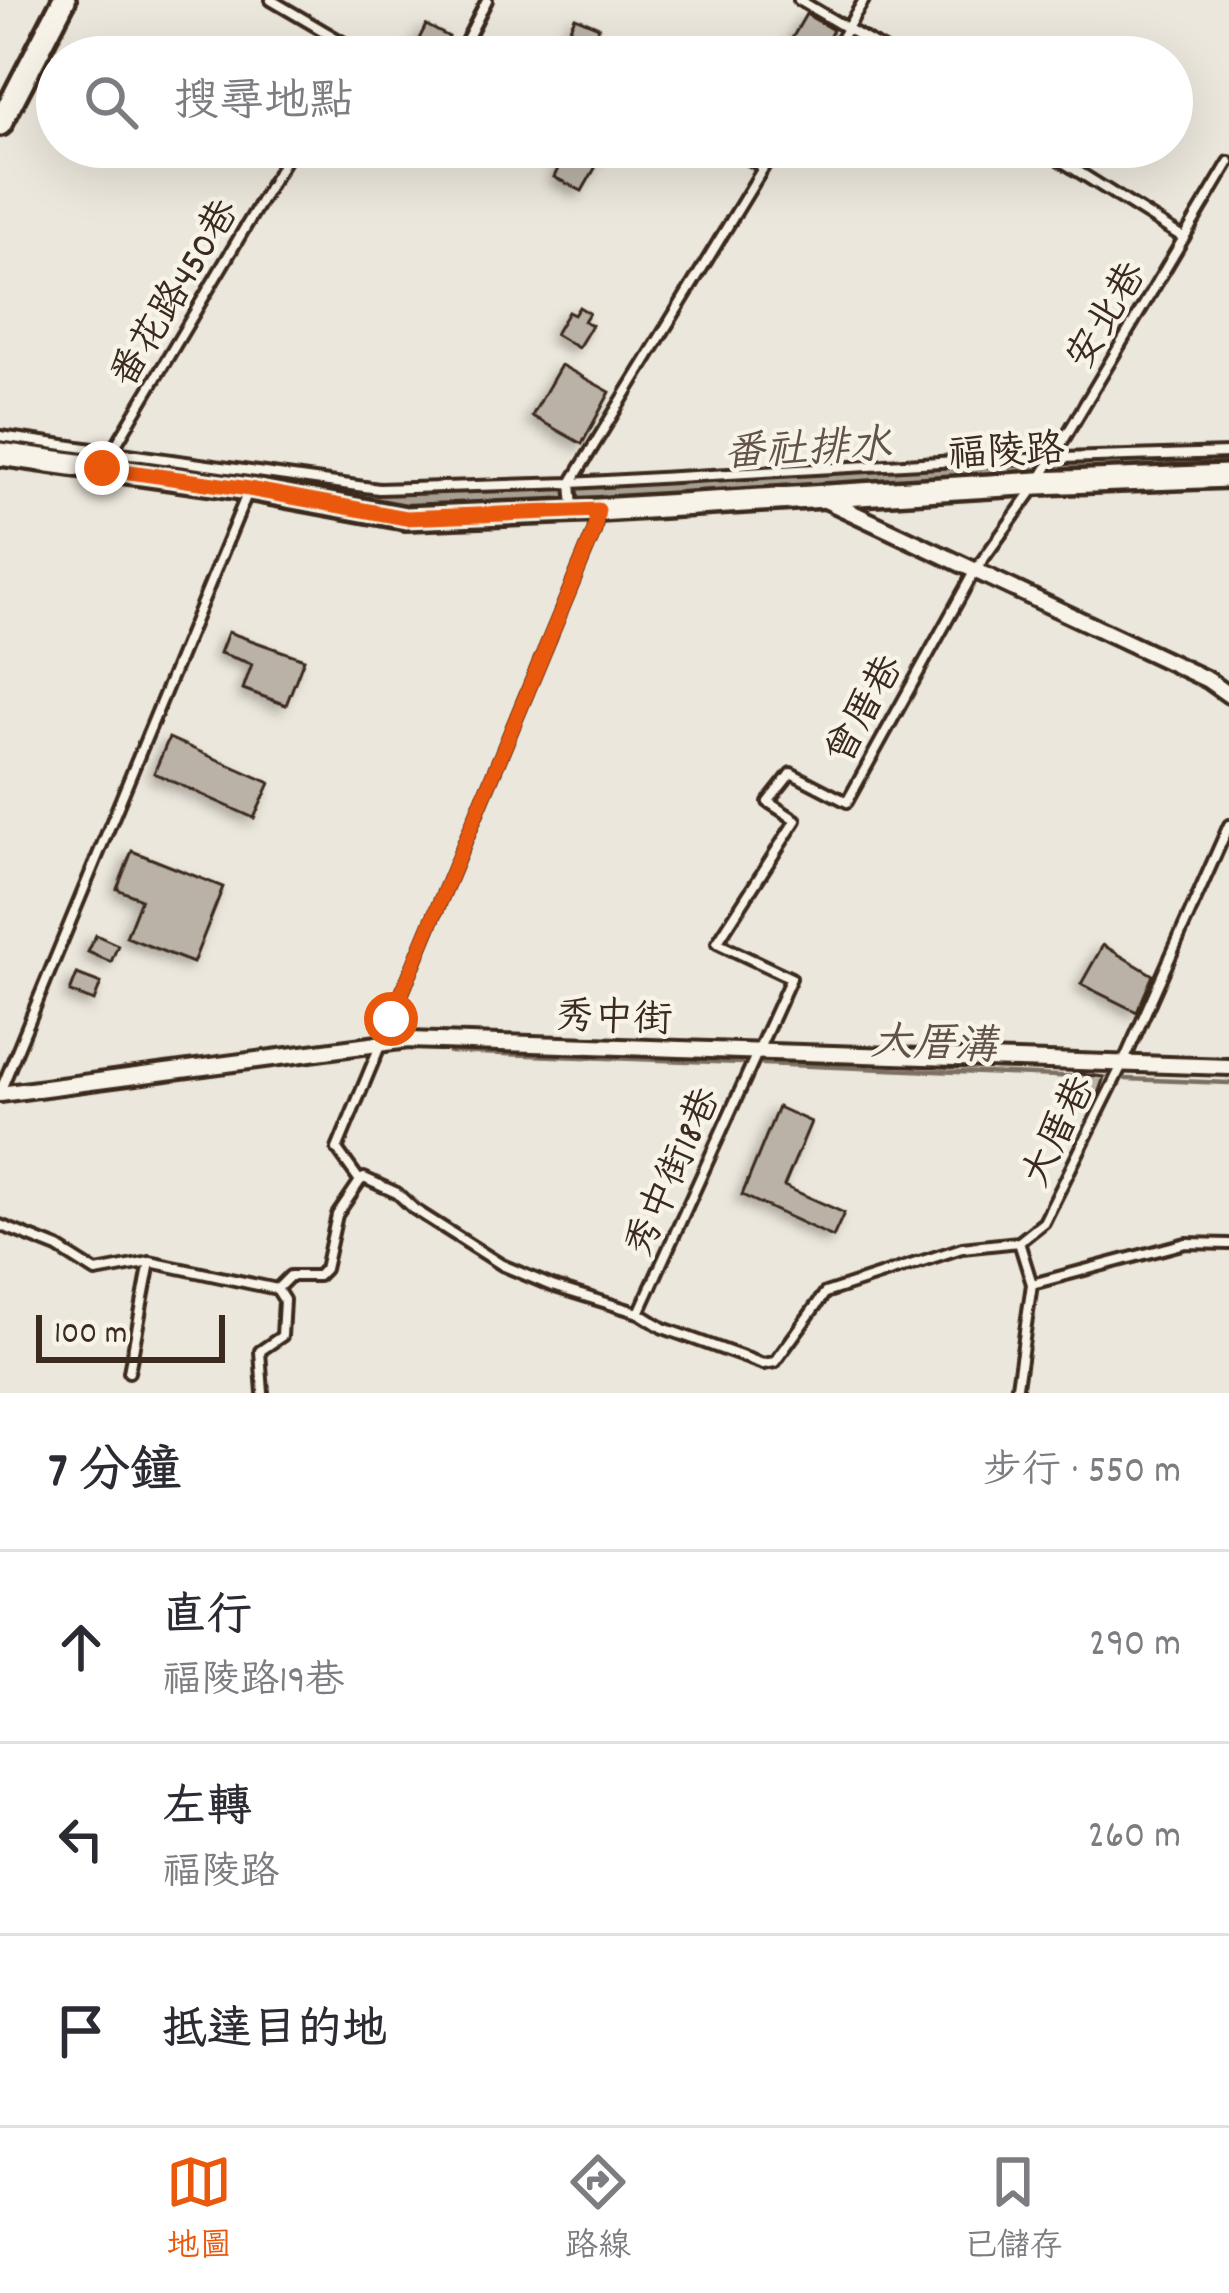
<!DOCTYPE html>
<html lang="zh-TW">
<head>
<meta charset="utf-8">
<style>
  body { margin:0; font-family:Dekko,"LXGW WenKai TC",sans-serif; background:#f2f2f3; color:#2b2b33 }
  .scale { position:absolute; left:36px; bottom:30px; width:189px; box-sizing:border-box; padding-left:12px; border:6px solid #3b2a1e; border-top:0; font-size:33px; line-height:42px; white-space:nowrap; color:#3b2a1e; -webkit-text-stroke:9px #f7f3e8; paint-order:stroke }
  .stop { position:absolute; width:36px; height:36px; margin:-27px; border:9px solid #ea580c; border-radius:50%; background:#fff }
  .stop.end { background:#ea580c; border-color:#fff; box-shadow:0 3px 12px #0008 }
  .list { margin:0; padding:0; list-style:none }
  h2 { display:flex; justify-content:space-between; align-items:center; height:156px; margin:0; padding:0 48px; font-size:51px }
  h2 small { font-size:39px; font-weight:400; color:#7c7c81 }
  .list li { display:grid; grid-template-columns:78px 1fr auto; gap:36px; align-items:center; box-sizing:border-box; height:192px; padding:0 48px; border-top:3px solid #e1e1e2 }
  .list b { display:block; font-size:45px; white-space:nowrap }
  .list p { margin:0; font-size:39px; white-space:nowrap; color:#7c7c81 }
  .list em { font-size:39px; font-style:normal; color:#7c7c81 }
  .icon { flex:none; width:66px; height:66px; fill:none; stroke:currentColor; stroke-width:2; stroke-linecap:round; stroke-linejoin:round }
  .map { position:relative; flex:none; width:1229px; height:1393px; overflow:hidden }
  .search { position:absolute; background:#fff; box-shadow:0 12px 48px #0002; left:36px; right:36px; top:36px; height:132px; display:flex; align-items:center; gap:30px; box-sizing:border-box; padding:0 42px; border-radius:66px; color:#7c7c81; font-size:45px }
  .sheet { height:732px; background:#fff }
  nav { display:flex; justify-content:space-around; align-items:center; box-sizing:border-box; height:168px; border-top:3px solid #e1e1e2; background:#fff; font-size:33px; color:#7c7c81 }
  nav a { display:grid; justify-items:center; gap:6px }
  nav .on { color:#ea580c }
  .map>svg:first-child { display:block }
</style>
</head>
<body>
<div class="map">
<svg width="1229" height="1393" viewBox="0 0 1229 1393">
  <defs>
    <filter id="shadow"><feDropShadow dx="-5.5" dy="5.5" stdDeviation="6" flood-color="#0004"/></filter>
  </defs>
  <rect width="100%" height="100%" fill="#ece7dc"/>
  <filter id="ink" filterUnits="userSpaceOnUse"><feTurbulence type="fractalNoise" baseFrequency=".00833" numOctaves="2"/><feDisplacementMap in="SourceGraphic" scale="24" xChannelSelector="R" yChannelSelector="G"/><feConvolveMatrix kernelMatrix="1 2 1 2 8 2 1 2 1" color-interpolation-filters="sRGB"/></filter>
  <g filter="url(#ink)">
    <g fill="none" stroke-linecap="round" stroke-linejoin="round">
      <path stroke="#7c7064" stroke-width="4.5" d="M449 1052 741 1063
        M763 1064 1081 1077
        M1126 1079 1229 1083"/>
      <path stroke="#a89f93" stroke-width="14" d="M1059 466 1229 464
        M582 492 1036 466
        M359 500 561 493"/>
    </g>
    <path fill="#bab2a7" stroke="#3b2a1e" stroke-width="3" filter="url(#shadow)" d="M806 14 833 30 819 57 790 42Z
      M575 17 599 27 590 47 566 36Z
      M426 25 449 37 440 57H410Z
      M568 147H607L582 191 554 177Z
      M579 307 589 313 584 321 592 325 578 348 555 334 568 312 574 315Z
      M561 365 610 392 582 444 532 416Z
      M228 632 304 659 286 705 243 689 252 664 220 653Z
      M169 738 270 783 254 818 154 773Z
      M132 851 223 887 193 963 126 937 141 899 117 889Z
      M96 935 118 945 111 962 88 952Z
      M1103 945 1153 975 1137 1012 1081 984Z
      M77 974 101 983 94 1001 70 992Z
      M1080 1074 1104 1077 1096 1100 1076 1097Z
      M778 1107 811 1122 784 1186 844 1213 833 1237 742 1195Z"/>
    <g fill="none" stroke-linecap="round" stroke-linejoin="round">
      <defs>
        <path id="lane" d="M271 0 368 57
          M799 0 896 57
          M458 57 487 0
          M830 57 864 0
          M728 147 763 167
          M1039 147 1184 238
          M0 436 379 489 571 483 957 461 1229 453
          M110 455 293 147
          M573 508 571 483 776 147
          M0 1092 247 494
          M360 1181 364 1178 397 1193 414 1209 502 1265 552 1286 639 1313 663 1328 763 1364 775 1362 825 1293 962 1248 1019 1242
          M0 1225 58 1248 96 1272 150 1262 277 1289
          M1032 1284 1186 1243 1229 1244
          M639 1313 791 978 717 943 796 820 768 802 791 773 847 802 974 572 1038 483 1229 162
          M129 1372 150 1262
          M263 1393 260 1351 282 1336 284 1300 277 1289 290 1276H318L325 1269 337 1215 360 1181 337 1149 594 532 598 511
          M1016 1393 1032 1284 1019 1242 1044 1222 1124 1061 1229 825"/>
        <path id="street" d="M825 500 1208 680 1229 695
          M0 1094 408 1040 1229 1067"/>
        <path id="secondary" d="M0 124 64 0
          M0 454 249 489 406 518 598 510 1038 483 1229 476"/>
      </defs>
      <use href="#lane" stroke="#3b2a1e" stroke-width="16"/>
      <use href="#street" stroke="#3b2a1e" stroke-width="22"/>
      <use href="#secondary" stroke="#3b2a1e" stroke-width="30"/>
      <use href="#lane" stroke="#f7f3e8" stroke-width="8"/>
      <use href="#street" stroke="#f7f3e8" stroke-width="14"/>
      <use href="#secondary" stroke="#f7f3e8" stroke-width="21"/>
    </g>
  </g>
  <g fill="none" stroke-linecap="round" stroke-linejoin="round" filter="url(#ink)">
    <path stroke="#ea580c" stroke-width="15" d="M102 468 249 489 406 518 598 510 594 532 391 1019"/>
  </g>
  <g text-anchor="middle" stroke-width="9" stroke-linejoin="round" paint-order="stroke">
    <g font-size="39" fill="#3b2a1e" stroke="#f7f3e8">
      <text transform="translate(172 292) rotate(-59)" y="14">番花路450巷</text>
      <text transform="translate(1104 314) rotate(-59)" y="14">安北巷</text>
      <text transform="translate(1006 449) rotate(-3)" y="14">福陵路</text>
      <text transform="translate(862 708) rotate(-61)" y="14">曾厝巷</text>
      <text transform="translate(614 1015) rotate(2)" y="14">秀中街</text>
      <text transform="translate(1056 1130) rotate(-64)" y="14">大厝巷</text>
      <text transform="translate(670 1171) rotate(-66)" y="14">秀中街18巷</text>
    </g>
    <g font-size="42" font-style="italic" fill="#615347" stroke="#f7f3e8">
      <text transform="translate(807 446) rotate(-3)" y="15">番社排水</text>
      <text transform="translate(934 1041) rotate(2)" y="15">大厝溝</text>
    </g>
  </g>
</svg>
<div class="scale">100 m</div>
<div class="stop" style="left:391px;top:1019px"></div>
<div class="stop end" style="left:102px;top:468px"></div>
<div class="search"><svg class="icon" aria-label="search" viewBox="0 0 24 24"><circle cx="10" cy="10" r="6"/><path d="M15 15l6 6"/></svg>搜尋地點</div>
</div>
<section class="sheet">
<h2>7 分鐘<small>步行 · 550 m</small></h2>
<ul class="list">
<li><svg class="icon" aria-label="ahead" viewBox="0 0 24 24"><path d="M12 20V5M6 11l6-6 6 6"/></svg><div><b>直行</b><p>福陵路19巷</p></div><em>290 m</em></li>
<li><svg class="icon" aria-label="left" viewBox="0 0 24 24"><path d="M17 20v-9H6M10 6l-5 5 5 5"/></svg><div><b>左轉</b><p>福陵路</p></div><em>260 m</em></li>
<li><svg class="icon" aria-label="arrive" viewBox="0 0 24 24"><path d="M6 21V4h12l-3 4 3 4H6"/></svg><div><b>抵達目的地</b></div></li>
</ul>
</section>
<nav>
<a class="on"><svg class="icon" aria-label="map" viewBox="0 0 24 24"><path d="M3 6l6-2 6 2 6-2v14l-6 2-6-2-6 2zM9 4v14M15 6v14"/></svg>地圖</a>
<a><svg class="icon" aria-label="directions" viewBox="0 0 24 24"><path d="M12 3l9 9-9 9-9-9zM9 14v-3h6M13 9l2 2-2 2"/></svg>路線</a>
<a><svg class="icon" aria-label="saved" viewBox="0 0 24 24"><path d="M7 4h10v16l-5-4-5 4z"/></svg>已儲存</a>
</nav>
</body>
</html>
